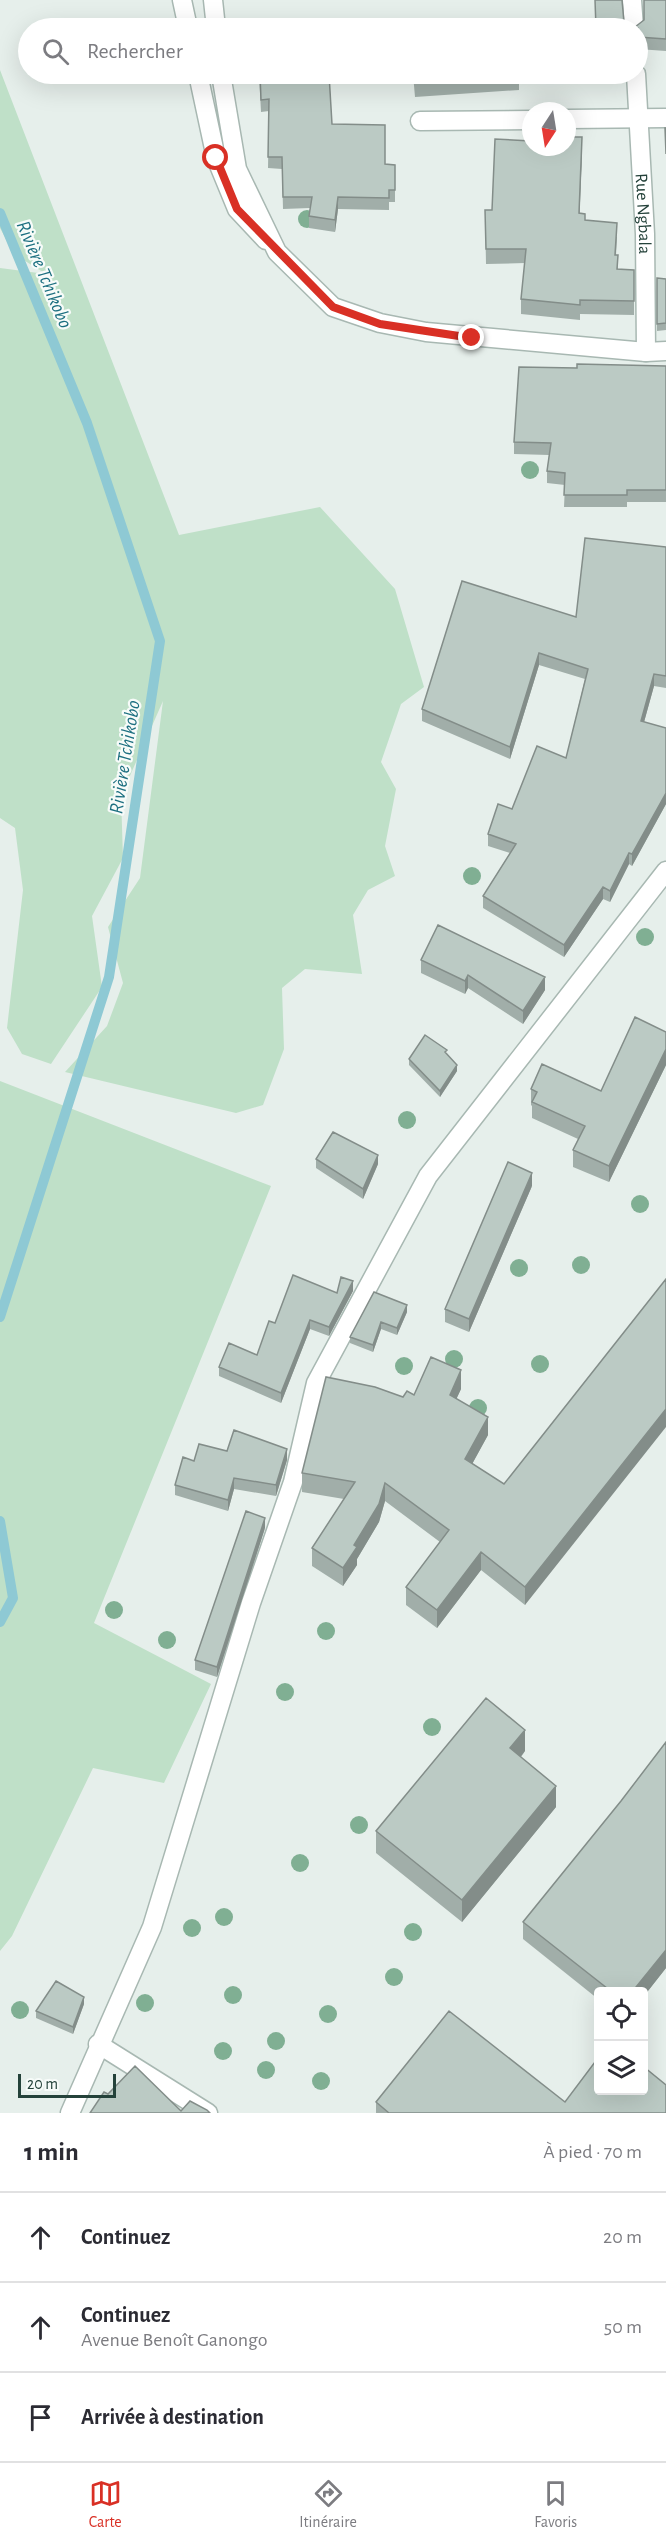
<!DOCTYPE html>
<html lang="fr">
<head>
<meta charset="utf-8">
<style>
  body { margin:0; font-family:"Alegreya Sans",sans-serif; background:#f2f2f3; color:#2b2b33 }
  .controls { position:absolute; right:18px; bottom:18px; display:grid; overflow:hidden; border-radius:6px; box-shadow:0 6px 24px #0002 }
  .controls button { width:54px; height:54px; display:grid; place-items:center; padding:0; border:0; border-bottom:2px solid #e1e1e2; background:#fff; color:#2b2b33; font:30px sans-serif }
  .compass { position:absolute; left:522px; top:102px; width:54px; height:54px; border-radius:50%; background:#fff; box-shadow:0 6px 24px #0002; rotate:192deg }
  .scale { position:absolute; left:18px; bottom:15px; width:98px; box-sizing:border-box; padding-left:6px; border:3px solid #24423a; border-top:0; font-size:16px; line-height:21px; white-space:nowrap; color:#24423a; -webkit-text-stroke:4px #f7fbf9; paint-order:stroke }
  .stop { position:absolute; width:18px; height:18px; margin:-14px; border:4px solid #d93025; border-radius:50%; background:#fff }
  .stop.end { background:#d93025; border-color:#fff; box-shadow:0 2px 6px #0008 }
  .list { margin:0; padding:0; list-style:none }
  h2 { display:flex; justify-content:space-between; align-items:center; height:78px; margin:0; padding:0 24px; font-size:26px }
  h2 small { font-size:20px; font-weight:400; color:#7c7c81 }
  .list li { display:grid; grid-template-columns:39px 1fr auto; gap:18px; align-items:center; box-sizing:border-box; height:90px; padding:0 24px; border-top:2px solid #e1e1e2 }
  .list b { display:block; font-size:22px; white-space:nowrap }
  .list p { margin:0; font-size:20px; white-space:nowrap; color:#7c7c81 }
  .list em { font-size:20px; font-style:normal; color:#7c7c81 }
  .icon { flex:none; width:33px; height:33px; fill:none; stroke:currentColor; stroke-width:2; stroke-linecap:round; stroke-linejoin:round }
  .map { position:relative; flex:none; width:666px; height:2113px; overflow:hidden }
  .search { position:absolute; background:#fff; box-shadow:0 6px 24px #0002; left:18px; right:18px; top:18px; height:66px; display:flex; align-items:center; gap:15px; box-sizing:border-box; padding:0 21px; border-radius:33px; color:#7c7c81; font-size:22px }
  .sheet { height:348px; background:#fff }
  nav { display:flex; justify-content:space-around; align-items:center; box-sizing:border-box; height:84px; border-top:2px solid #e1e1e2; background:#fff; font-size:16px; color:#7c7c81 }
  nav a { display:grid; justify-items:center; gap:3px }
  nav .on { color:#d93025 }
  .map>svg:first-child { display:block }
</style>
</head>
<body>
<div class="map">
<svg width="666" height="2113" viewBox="0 0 666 2113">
  <rect width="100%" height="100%" fill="#e6efeb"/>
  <path fill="#bfe0c8" d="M0 70 179 535 320 507 395 589 424 687 401 704 381 762 396 789 385 846 395 876 368 890 353 915 362 974 305 969 282 988 284 1049 263 1105 236 1113 65 1072 107 1026 123 983 108 927 140 878 163 701 121 796 123 858 92 916 102 987 51 1064 22 1054 7 1028 23 890 15 828 0 818V268L46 274 14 254 0 228Z
    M0 1081 271 1186 94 1623 211 1684 164 1783 93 1768 12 1936 0 1951Z"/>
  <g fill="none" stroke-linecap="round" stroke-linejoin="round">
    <path stroke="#8ec9d4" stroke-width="10" d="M0 213 87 423 160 641 109 977 0 1317
      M0 1521 13 1598 0 1622"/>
    <defs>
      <g id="minor">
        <path d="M632 0 634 28"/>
        <path id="s1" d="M636 74 645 234 646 352"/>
        <path d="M567 119 666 118"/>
        <path d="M420 121 531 120"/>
        <path d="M98 2044 208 2113"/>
        <path d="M70 2113 152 1927 251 1603 293 1482 316 1383 428 1176 666 871"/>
      </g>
      <path id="tertiary" d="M182 0 188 28
        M213 0 216 28
        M198 74 216 158 237 209 266 240
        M221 74 237 169 277 252 333 307 380 323 426 332 646 352 666 351"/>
    </defs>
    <use href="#minor" stroke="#a8b8b2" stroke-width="21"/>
    <use href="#tertiary" stroke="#a8b8b2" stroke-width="21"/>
    <use href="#minor" stroke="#fff" stroke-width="18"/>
    <use href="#tertiary" stroke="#fff" stroke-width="18"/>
  </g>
  <g fill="#80af93">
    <circle cx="307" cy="219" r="9"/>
    <circle cx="530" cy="470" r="9"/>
    <circle cx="472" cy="876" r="9"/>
    <circle cx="645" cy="937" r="9"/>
    <circle cx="407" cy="1120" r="9"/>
    <circle cx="640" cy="1204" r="9"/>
    <circle cx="581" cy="1265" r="9"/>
    <circle cx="519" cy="1268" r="9"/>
    <circle cx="454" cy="1359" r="9"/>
    <circle cx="540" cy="1364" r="9"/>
    <circle cx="404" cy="1366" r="9"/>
    <circle cx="478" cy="1408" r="9"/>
    <circle cx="114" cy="1610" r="9"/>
    <circle cx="326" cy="1631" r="9"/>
    <circle cx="167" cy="1640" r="9"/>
    <circle cx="285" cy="1692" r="9"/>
    <circle cx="432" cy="1727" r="9"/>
    <circle cx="359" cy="1825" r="9"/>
    <circle cx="300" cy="1863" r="9"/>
    <circle cx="224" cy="1917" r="9"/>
    <circle cx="192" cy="1928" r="9"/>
    <circle cx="413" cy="1932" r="9"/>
    <circle cx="394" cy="1977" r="9"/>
    <circle cx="233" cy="1995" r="9"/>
    <circle cx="145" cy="2003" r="9"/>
    <circle cx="20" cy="2010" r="9"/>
    <circle cx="328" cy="2014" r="9"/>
    <circle cx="276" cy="2041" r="9"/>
    <circle cx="223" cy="2051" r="9"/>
    <circle cx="266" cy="2070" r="9"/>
    <circle cx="321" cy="2081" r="9"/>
  </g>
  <path fill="#a1aea9" d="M666 0V51L638 49V28H595L624 22 629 26 635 27 644 20Z
    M259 74H329L332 124 385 164 395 165V202H389V210L338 209 335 232 309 228V216L310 208 283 209 282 169 268 168 269 111 261 112Z
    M413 74H519V90L415 97Z
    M582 152 579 213 585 220 617 237 616 255 618 269 634 270V315L580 314V320L521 314V299L525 263 486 264 485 210H492Z
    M657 278 666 279V330L657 331Z
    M666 366V502H627V507H564L565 485 547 483V471L549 455 514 454V442L577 368Z
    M666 547V688L654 686 644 722 666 728V804L632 866 629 864 610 902 603 899 564 957 483 908V896L510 853 488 846V834L512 809 566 758 585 679 539 665 510 759 422 721V709L576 617Z
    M421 960 545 990 523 1024 468 988 465 994 421 973Z
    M666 1032V1065L609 1182 573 1167V1150L578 1139 532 1118V1106L531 1105V1089L601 1091Z
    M409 1059 457 1071 440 1097 409 1065Z
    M316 1159 378 1164 363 1199 316 1168Z
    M532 1186 469 1332 445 1322V1309Z
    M666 1279 525 1605 481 1570 437 1628 406 1605V1587L440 1542 385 1501 379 1522 357 1559V1565L343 1586 312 1566V1548L344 1499 302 1492V1473L403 1397 461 1389 456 1399 488 1435 472 1464 504 1484Z
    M353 1291 329 1336 310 1329 281 1403 219 1376V1367L257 1355 275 1323 337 1293Z
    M374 1292 407 1312 397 1335 381 1329 373 1352 350 1343V1337Z
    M227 1451 287 1460 276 1496 234 1489 228 1511 175 1495V1485L194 1461Z
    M265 1528 217 1677 195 1670V1660Z
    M666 1742V1968L644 1996V1992H598V1999L523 1939V1922L621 1801Z
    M525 1751 521 1757 556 1807 462 1922 376 1853V1831Z
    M84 2004 73 2034 36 2018V2011Z
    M376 2102H565L666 2113H376Z"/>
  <path fill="#838d89" d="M582 137V152L579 228V213Z
    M338 197V209L335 232V220Z
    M539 653V665L510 759V747Z
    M654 674V686L641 733V721Z
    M666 793V804L632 866V854Z
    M629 853V864L610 902V891Z
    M603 887V899L564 957V945Z
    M468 975V988L465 994V981Z
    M545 977V990L523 1024V1011Z
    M666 1049V1065L609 1182V1166Z
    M457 1065V1071L440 1097V1091Z
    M378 1155V1164L363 1199V1189Z
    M532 1173V1186L469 1332V1319Z
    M353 1281V1291L329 1336V1327Z
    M407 1305V1312L397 1335V1328Z
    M310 1320V1329L281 1403V1393Z
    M381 1322V1329L373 1352V1345Z
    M461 1370V1389L450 1413V1395Z
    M666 1409V1427L525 1605V1587Z
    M488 1417V1435L465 1477V1459Z
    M287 1449V1460L276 1496V1485Z
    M234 1478V1489L228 1511V1500Z
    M385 1483V1501L379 1522 357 1559V1565L343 1586V1568Z
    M265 1518V1528L217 1677V1667Z
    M481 1552V1570L437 1628V1610Z
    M525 1730V1751L510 1770V1748Z
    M556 1786V1807L462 1922V1900Z
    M666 1950V1968L644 1996V1992H632Z
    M84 1997V2004L73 2034V2027Z"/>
  <path fill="#bbcac4" stroke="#838d89" stroke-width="1.5" d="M595 0H622L624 22 629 26 635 27 644 20V0H666V39L638 37V28H596Z
    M516 21V28H412Z
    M260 74H329L332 124 385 125V164L395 165V190H389V198L338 197 335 220 309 216 312 197H283L282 157H268L269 99 261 100Z
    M414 74H494L415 79Z
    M665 128H666V154Z
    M567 137H582L579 213 585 214V220L617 223 615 255H618L617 269 634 270V301L580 300V305L521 299 526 249H486L485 210H492L495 139 531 141V147H567Z
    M657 278 666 279V323L657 324Z
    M577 364 666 366V490H627V495H564L565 473 547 471 551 443 514 442 519 367 577 368Z
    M585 538 666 547V676L654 674 641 721 666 728V793L632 854 629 853 610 891 603 887 564 945 483 896 516 844 488 834 498 804 512 809 537 746 566 758 588 669 539 653 510 747 422 709 462 581 576 617Z
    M438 925 545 977 523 1011 468 975 465 981 421 960Z
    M635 1017 666 1032V1049L609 1166 573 1150 585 1126 532 1102 537 1092 531 1089 542 1064 601 1091Z
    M425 1035 447 1050 445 1052 457 1065 440 1091 409 1059Z
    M333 1132 378 1155 363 1189 316 1159Z
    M508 1162 532 1173 469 1319 445 1309Z
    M293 1275 337 1293 341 1277 353 1281 329 1327 310 1320 281 1393 219 1367 229 1343 257 1355 269 1321 275 1323Z
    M666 1279V1409L525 1587 481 1552 437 1610 406 1587 449 1530 385 1483 379 1504 354 1545 357 1547 343 1568 312 1548 355 1482 302 1473 326 1377 375 1387 403 1397 407 1391 414 1395 431 1357 461 1370 450 1395 488 1417 465 1459 504 1484Z
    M374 1292 407 1305 397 1328 381 1322 373 1345 350 1337Z
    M234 1430 287 1449 276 1485 234 1478 228 1500 175 1485 183 1457 194 1461 199 1444 227 1451Z
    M246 1511 265 1518 217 1667 195 1660Z
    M486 1698 525 1730 510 1748 556 1786 462 1900 376 1831Z
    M666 1742V1950L632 1992H612L523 1922 621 1801Z
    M56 1981 84 1997 73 2027 36 2011Z
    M449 2011 565 2102 598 2058V2091H644V2067L666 2085V2113H389L376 2102Z
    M135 2066 181 2111 190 2101 207 2110 210 2113H90L104 2092 108 2094Z"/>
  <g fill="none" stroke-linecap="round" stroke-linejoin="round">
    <path stroke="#d93025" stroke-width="8" d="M216 158 237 209 333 307 380 324 472 338"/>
  </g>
  <g text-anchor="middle" stroke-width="4.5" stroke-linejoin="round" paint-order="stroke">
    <g font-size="18" fill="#24423a" stroke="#f7fbf9">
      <text dy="6" stroke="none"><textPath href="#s1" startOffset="140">Rue Ngbala</textPath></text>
    </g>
    <g font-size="20" font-style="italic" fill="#1c6f80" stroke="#f7fbf9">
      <text transform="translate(45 274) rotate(67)" y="7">Rivière Tchikobo</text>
      <text transform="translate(124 757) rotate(-81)" y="7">Rivière Tchikobo</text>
    </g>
  </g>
</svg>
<div class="controls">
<button><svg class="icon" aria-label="locate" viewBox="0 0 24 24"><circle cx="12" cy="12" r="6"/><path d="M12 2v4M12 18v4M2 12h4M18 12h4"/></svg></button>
<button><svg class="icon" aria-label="layers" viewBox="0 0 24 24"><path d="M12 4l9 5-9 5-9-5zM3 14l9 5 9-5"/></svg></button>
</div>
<svg class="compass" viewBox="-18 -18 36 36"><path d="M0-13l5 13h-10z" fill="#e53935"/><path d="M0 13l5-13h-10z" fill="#7c7c81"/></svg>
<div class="scale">20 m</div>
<div class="stop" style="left:216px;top:158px"></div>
<div class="stop end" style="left:472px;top:338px"></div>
<div class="search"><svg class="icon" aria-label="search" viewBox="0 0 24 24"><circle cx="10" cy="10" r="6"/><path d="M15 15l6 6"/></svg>Rechercher</div>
</div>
<section class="sheet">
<h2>1 min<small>À pied · 70 m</small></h2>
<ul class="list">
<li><svg class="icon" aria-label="ahead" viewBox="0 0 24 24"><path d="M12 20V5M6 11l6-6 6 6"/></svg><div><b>Continuez</b></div><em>20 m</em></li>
<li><svg class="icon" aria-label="ahead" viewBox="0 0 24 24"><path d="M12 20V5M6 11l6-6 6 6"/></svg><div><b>Continuez</b><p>Avenue Benoît Ganongo</p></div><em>50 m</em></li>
<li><svg class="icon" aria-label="arrive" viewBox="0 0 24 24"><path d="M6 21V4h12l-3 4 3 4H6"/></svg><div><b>Arrivée à destination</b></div></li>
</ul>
</section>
<nav>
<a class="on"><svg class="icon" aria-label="map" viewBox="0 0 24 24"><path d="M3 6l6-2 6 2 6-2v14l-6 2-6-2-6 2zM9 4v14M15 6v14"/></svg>Carte</a>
<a><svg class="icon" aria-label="directions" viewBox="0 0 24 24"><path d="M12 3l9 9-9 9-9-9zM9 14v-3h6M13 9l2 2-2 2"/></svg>Itinéraire</a>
<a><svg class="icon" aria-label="saved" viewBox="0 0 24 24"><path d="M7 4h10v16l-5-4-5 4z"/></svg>Favoris</a>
</nav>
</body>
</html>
